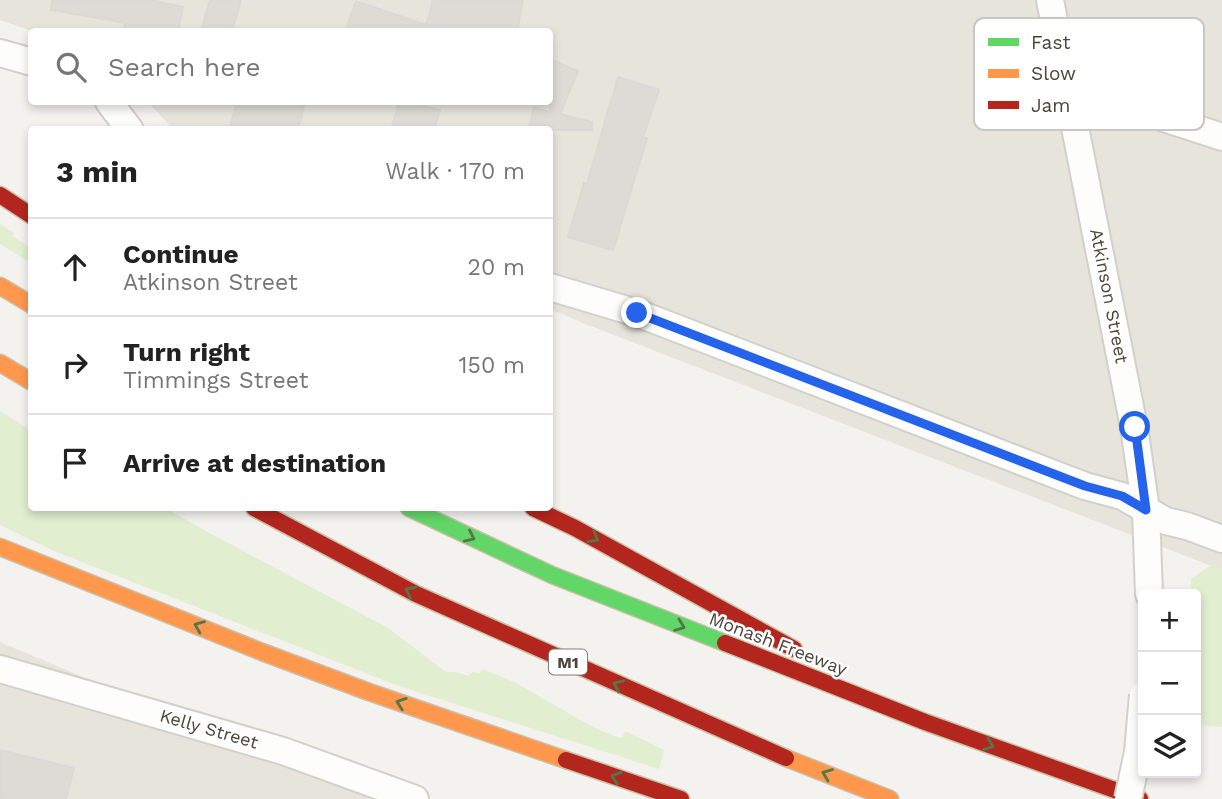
<!DOCTYPE html>
<html lang="en">
<head>
<meta charset="utf-8">
<style>
  body { margin:0; font-family:"Work Sans",sans-serif; background:#f2f2f2; color:#222 }
  .controls { position:absolute; right:21px; bottom:21px; display:grid; overflow:hidden; border-radius:7px; box-shadow:0 4px 10px #0003 }
  .controls button { width:63px; height:63px; display:grid; place-items:center; padding:0; border:0; border-bottom:2px solid #e0e0e0; background:#fff; color:#222; font:35px sans-serif }
  .stop { position:absolute; width:21px; height:21px; margin:-16px; border:5px solid #2563eb; border-radius:50%; background:#fff }
  .stop.end { background:#2563eb; border-color:#fff; box-shadow:0 2px 7px #0008 }
  .list { margin:0; padding:0; list-style:none }
  h2 { display:flex; justify-content:space-between; align-items:center; height:91px; margin:0; padding:0 28px; font-size:30px }
  h2 small { font-size:23px; font-weight:400; color:#767676 }
  .list li { display:grid; grid-template-columns:46px 1fr auto; gap:21px; align-items:center; box-sizing:border-box; height:98px; padding:0 28px; border-top:2px solid #e0e0e0 }
  .list b { display:block; font-size:26px; white-space:nowrap }
  .list p { margin:0; font-size:23px; white-space:nowrap; color:#767676 }
  .list em { font-size:23px; font-style:normal; color:#767676 }
  .icon { flex:none; width:38px; height:38px; fill:none; stroke:currentColor; stroke-width:2; stroke-linecap:round; stroke-linejoin:round }
  .map { position:relative; flex:none; width:1222px; height:799px; overflow:hidden }
  .search { position:absolute; background:#fff; box-shadow:0 4px 10px #0003; left:28px; top:28px; width:525px; height:77px; display:flex; align-items:center; gap:18px; box-sizing:border-box; padding:0 24px; border-radius:7px; color:#767676; font-size:26px }
  .panel { position:absolute; background:#fff; box-shadow:0 4px 10px #0003; left:28px; top:126px; width:525px; height:385px; border-radius:7px }
  .map>svg:first-child { display:block }
</style>
</head>
<body>
<div class="map">
<svg width="1222" height="799" viewBox="0 0 1222 799">
  <rect width="100%" height="100%" fill="#f4f2ee"/>
  <path fill="#e7e4dc" d="M0 0H1222V570L583 323 550 309V130L173 129 148 102H550V32H35L0 20Z
    M0 642 373 799H0Z"/>
  <path fill="#e1eecf" d="M0 224 14 233 12 236 31 248V263L0 244Z
    M0 411 31 430 32 508H165L213 535 388 628 446 672H455L469 676 472 672 479 673 483 669 516 683 589 725 617 737 622 738 625 731 664 750 659 769 396 685 54 551 0 525Z
    M1211 565 1222 570V727L1199 725 1196 668V594H1191V579Z"/>
  <path fill="#dedbd6" stroke="#dcd9d4" stroke-width="2" d="M52 0H151L183 7 178 32H123L125 23 51 10Z
    M210 0H241L232 32H213L202 28Z
    M433 0H523L517 32H345L356 1 426 25Z
    M550 59 578 71 560 114 592 122V130H553L550 138V130H528L534 108 550 112Z
    M618 77 659 90 643 137 647 138 613 250 568 237 584 183 587 184Z
    M237 102H305L298 130H229Z
    M399 102H408L440 110 434 130H391Z
    M0 750 74 768 66 799H0Z"/>
  <g fill="none" stroke-linecap="round" stroke-linejoin="round">
    <defs>
      <path id="street" d="M1050 0 1134 427 1146 510 1149 594
        M0 53 32 62
        M109 102 130 130
        M1071 103 1105 99 1222 137
        M550 287 637 313 1085 486 1122 496 1166 521 1187 526 1222 539
        M0 669 283 751 415 799"/>
      <path id="fast" d="M409 508 552 575 725 643"/>
      <path id="slow" d="M0 286 32 305
        M0 363 32 382
        M0 547 262 652 369 692 566 760
        M786 758 890 799"/>
      <path id="jam" d="M0 195 32 216
        M254 508 416 594 786 758
        M533 508 575 528 794 649
        M725 643 925 722 1140 799
        M566 760 681 799"/>
    </defs>
    <use href="#street" stroke="#d2d0cb" stroke-width="30"/>
    <use href="#fast" stroke="#ccbfa9" stroke-width="19"/>
    <use href="#slow" stroke="#ccbfa9" stroke-width="19"/>
    <use href="#jam" stroke="#ccbfa9" stroke-width="19"/>
    <use href="#street" stroke="#fdfdfc" stroke-width="26"/>
    <use href="#fast" stroke="#63d668" stroke-width="16"/>
    <use href="#slow" stroke="#ff974d" stroke-width="16"/>
    <use href="#jam" stroke="#b3261e" stroke-width="16"/>
    <defs>
      <path id="street-bridge" d="M1128 799 1138 752 1143 695"/>
    </defs>
    <use href="#street-bridge" stroke="#d2d0cb" stroke-width="30" stroke-linecap="butt"/>
    <use href="#street-bridge" stroke="#fdfdfc" stroke-width="26"/>
  </g>
  <defs><path id="oneway-chevron" d="M-2-3.5L2.5 0L-2 3.5" fill="none" stroke-width="1.6" stroke-linecap="round" stroke-linejoin="round" transform="scale(1.75)"/></defs>
  <g stroke="#537749">
    <use href="#oneway-chevron" transform="translate(470 537) rotate(25)"/>
    <use href="#oneway-chevron" transform="translate(594 538) rotate(29)"/>
    <use href="#oneway-chevron" transform="translate(410 591) rotate(-153)"/>
    <use href="#oneway-chevron" transform="translate(199 626) rotate(-158)"/>
    <use href="#oneway-chevron" transform="translate(680 626) rotate(21)"/>
    <use href="#oneway-chevron" transform="translate(618 685) rotate(-156)"/>
    <use href="#oneway-chevron" transform="translate(401 703) rotate(-161)"/>
    <use href="#oneway-chevron" transform="translate(989 745) rotate(20)"/>
    <use href="#oneway-chevron" transform="translate(827 774) rotate(-159)"/>
    <use href="#oneway-chevron" transform="translate(616 777) rotate(-161)"/>
  </g>
  <g fill="none" stroke-linecap="round" stroke-linejoin="round">
    <path stroke="#2563eb" stroke-width="9" d="M637 313 1085 486 1122 496 1146 510 1135 427"/>
  </g>
  <g text-anchor="middle" stroke-width="5" stroke-linejoin="round" paint-order="stroke">
    <rect fill="#fff" stroke="#817c74" stroke-width="2" x="549" y="649.5" width="38" height="25" rx="5"/>
    <g font-size="16" font-weight="bold" fill="#4b4439">
      <text x="568" y="668">M1</text>
    </g>
    <g font-size="18" fill="#4b4439" stroke="#fff">
      <text transform="translate(1109 296) rotate(79)" y="6">Atkinson Street</text>
      <text transform="translate(778 644) rotate(21)" y="6">Monash Freeway</text>
      <text transform="translate(209 729) rotate(16)" y="6">Kelly Street</text>
    </g>
  </g>
  <rect x="974" y="18" width="230" height="112" rx="10" fill="#fff" stroke="#c9c7c4" stroke-width="2"/>
  <rect x="988" y="38" width="31" height="8" fill="#63d668"/>
  <rect x="988" y="69" width="31" height="9" fill="#ff974d"/>
  <rect x="988" y="101" width="31" height="8" fill="#b3261e"/>
  <g font-size="19" fill="#4b4439">
    <text x="1031" y="49">Fast</text>
    <text x="1031" y="80">Slow</text>
    <text x="1031" y="112">Jam</text>
  </g>
</svg>
<div class="controls">
<button>+</button>
<button>−</button>
<button><svg class="icon" aria-label="layers" viewBox="0 0 24 24"><path d="M12 4l9 5-9 5-9-5zM3 14l9 5 9-5"/></svg></button>
</div>
<div class="stop" style="left:1135px;top:427px"></div>
<div class="stop end" style="left:637px;top:313px"></div>
<div class="search"><svg class="icon" aria-label="search" viewBox="0 0 24 24"><circle cx="10" cy="10" r="6"/><path d="M15 15l6 6"/></svg>Search here</div>
<section class="panel">
<h2>3 min<small>Walk · 170 m</small></h2>
<ul class="list">
<li><svg class="icon" aria-label="ahead" viewBox="0 0 24 24"><path d="M12 20V5M6 11l6-6 6 6"/></svg><div><b>Continue</b><p>Atkinson Street</p></div><em>20 m</em></li>
<li><svg class="icon" aria-label="right" viewBox="0 0 24 24"><path d="M7 20v-9h11M14 6l5 5-5 5"/></svg><div><b>Turn right</b><p>Timmings Street</p></div><em>150 m</em></li>
<li><svg class="icon" aria-label="arrive" viewBox="0 0 24 24"><path d="M6 21V4h12l-3 4 3 4H6"/></svg><div><b>Arrive at destination</b></div></li>
</ul>
</section>
</div>
</body>
</html>
